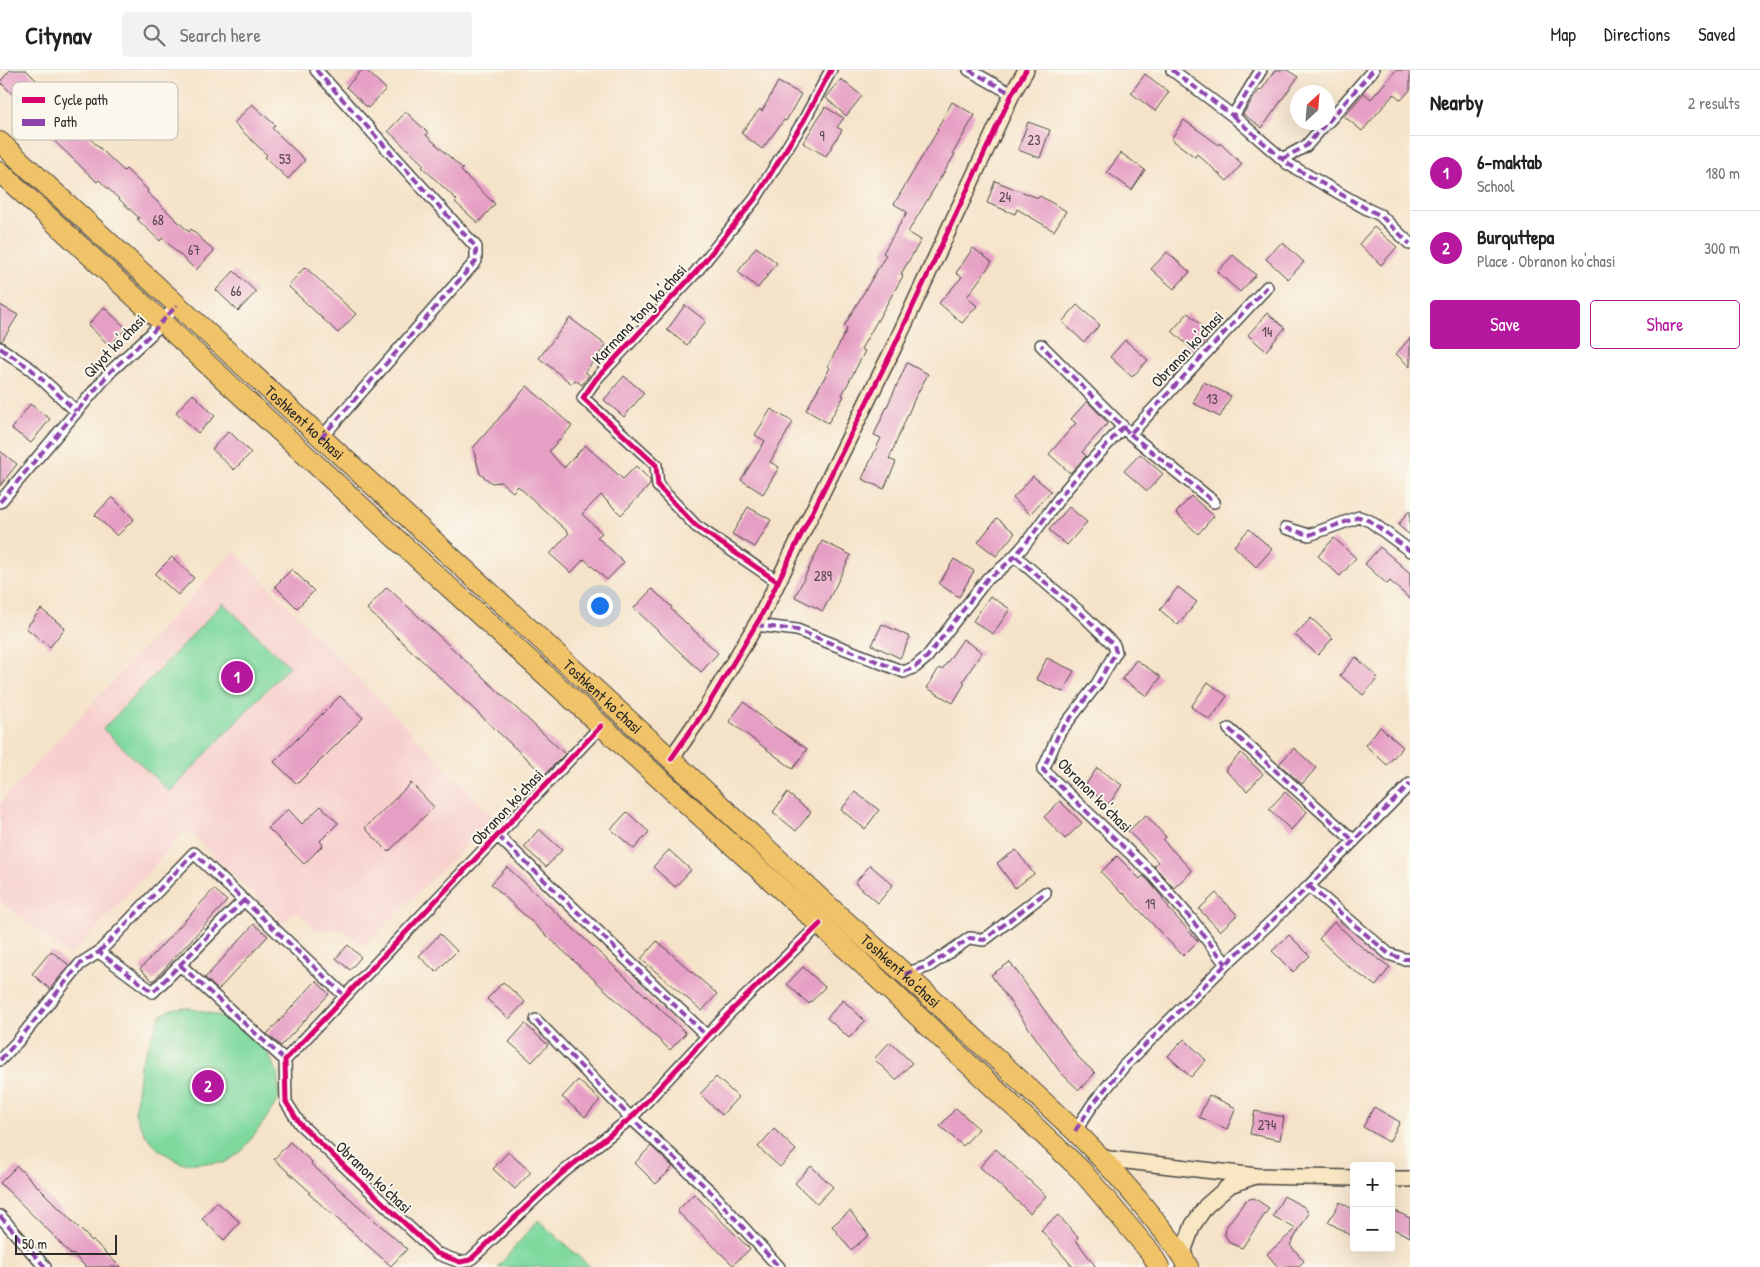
<!DOCTYPE html>
<html lang="en">
<head>
<meta charset="utf-8">
<style>
  body { margin:0; font-family:"Patrick Hand",sans-serif; background:#f2f2f2; color:#222 }
  .controls { position:absolute; right:15px; bottom:15px; display:grid; overflow:hidden; border-radius:5px; box-shadow:0 5px 20px #0002 }
  .controls button { width:45px; height:45px; display:grid; place-items:center; padding:0; border:0; border-bottom:1px solid #e0e0e0; background:#fff; color:#222; font:25px sans-serif }
  .compass { position:absolute; left:1290px; top:15px; width:45px; height:45px; border-radius:50%; background:#fff; box-shadow:0 5px 20px #0002; rotate:26deg }
  .scale { position:absolute; left:15px; bottom:12px; width:102px; box-sizing:border-box; padding-left:5px; border:2px solid #2b2b2b; border-top:0; font-size:14px; line-height:18px; white-space:nowrap; color:#2b2b2b; -webkit-text-stroke:4px #fbf7ec; paint-order:stroke }
  .you { position:absolute; left:599px; top:535px; width:18px; height:18px; margin:-12px; border:4px solid #fff; border-radius:50%; background:#1a73e8; box-shadow:0 0 0 8px #1a73e833 }
  .badge { display:grid; place-items:center; width:32px; height:32px; border-radius:50%; background:#b5179e; color:#fff; font-size:16px; font-weight:700 }
  .pin { position:absolute; translate:-50% -50%; border:2px solid #fff; box-shadow:0 1px 5px #0006 }
  .list { margin:0; padding:0; list-style:none }
  h2 { display:flex; justify-content:space-between; align-items:center; height:65px; margin:0; padding:0 20px; font-size:21px }
  h2 small { font-size:16px; font-weight:400; color:#767676 }
  .list li { display:grid; grid-template-columns:32px 1fr auto; gap:15px; align-items:center; box-sizing:border-box; height:75px; padding:0 20px; border-top:1px solid #e0e0e0 }
  .list b { display:block; font-size:19px; white-space:nowrap }
  .list p { margin:0; font-size:16px; white-space:nowrap; color:#767676 }
  .list em { font-size:16px; font-style:normal; color:#767676 }
  .actions { display:flex; gap:10px; padding:15px 20px }
  .actions a { flex:1; padding:11px 0; border:1px solid #b5179e; border-radius:5px; text-align:center; font-size:18px; color:#b5179e }
  .actions .main { background:#b5179e; color:#fff }
  .icon { flex:none; width:28px; height:28px; fill:none; stroke:currentColor; stroke-width:2; stroke-linecap:round; stroke-linejoin:round }
  .map { position:relative; flex:none; width:1410px; height:1197px; overflow:hidden }
  header { display:flex; align-items:center; gap:30px; box-sizing:border-box; height:70px; padding:0 25px; background:#fff; border-bottom:1px solid #e0e0e0 }
  header strong { font-size:24px }
  nav { display:flex; gap:28px; margin-inline-start:auto; font-size:18px }
  .search { width:350px; height:45px; background:#f2f2f2; display:flex; align-items:center; gap:12px; box-sizing:border-box; padding:0 18px; border-radius:5px; color:#767676; font-size:19px }
  main { display:flex }
  aside { flex:1; background:#fff }
  .map>svg:first-child { display:block }
</style>
</head>
<body>
<header>
<strong>Citynav</strong>
<div class="search"><svg class="icon" aria-label="search" viewBox="0 0 24 24"><circle cx="10" cy="10" r="6"/><path d="M15 15l6 6"/></svg>Search here</div>
<nav><a>Map</a><a>Directions</a><a>Saved</a></nav>
</header>
<main>
<div class="map">
<svg width="1410" height="1197" viewBox="0 0 1410 1197">
  <rect width="100%" height="100%" fill="#fbf7ec"/>
  <filter id="ink" filterUnits="userSpaceOnUse"><feTurbulence type="fractalNoise" baseFrequency=".02" numOctaves="2"/><feDisplacementMap in="SourceGraphic" scale="10" xChannelSelector="R" yChannelSelector="G"/><feConvolveMatrix kernelMatrix="1 2 1 2 8 2 1 2 1" color-interpolation-filters="sRGB"/></filter>
  <filter id="wash" filterUnits="userSpaceOnUse"><feTurbulence type="fractalNoise" baseFrequency=".0096" numOctaves="4" result="noise"/><feDisplacementMap in="SourceGraphic" scale="20" xChannelSelector="R" yChannelSelector="G"/><feGaussianBlur stdDeviation="1.12" result="paint"/><feColorMatrix in="noise" values="0 0 0 0 0 0 0 0 0 0 0 0 0 0 0 0 0 1.4 0 .05"/><feComposite in="paint" operator="in"/></filter>
  <g filter="url(#wash)">
    <rect width="100%" height="100%" fill="#f5e3c9"/>
    <path fill="#f7d0cd" d="M234 481 495 748 363 876 343 860H317L296 841 284 853 187 760 70 886 0 831V733Z"/>
    <path fill="#7fd99f" stroke="#558265" d="M223 533 289 596 170 722 103 659Z
      M184 937 225 947 248 961 266 980 278 1004 279 1028 263 1053 242 1081 224 1093H181L159 1080 144 1063 135 1043 140 995 160 946 171 939Z
      M538 1150 590 1197H498Z"/>
    <g id="blocks">
      <path fill="#e69fc4" d="M10 0H26L40 14 22 33 0 12Z
        M362 0H366L386 19 368 38 346 17Z
        M1275 0H1287L1298 7 1262 58 1243 44 1259 20 1261 21Z
        M1396 0H1410V20L1401 30 1394 24 1362 61 1344 46 1364 23 1371 29Z
        M1145 4 1169 22 1155 41 1131 23Z
        M841 9 862 26 846 46 826 28Z
        M778 12 801 24 786 51 784 50 762 79 741 63 760 39 762 41Z
        M952 32 975 45 953 83 955 84 908 162 921 170 901 204 903 206 861 279 865 281 842 325 844 326 828 353 806 340 830 298 828 296 847 259 844 256 886 185 883 183 907 142 894 134 938 60 937 59Z
        M252 34 275 55 272 58 305 90 288 109 265 87 267 85 234 53Z
        M825 37 844 48 837 57 842 60 826 86 803 73Z
        M406 42 428 63 426 65 463 99 461 101 495 134 478 153 455 132 457 130 422 97 424 95 388 61Z
        M63 43 124 101 126 99 148 120 147 122 189 162 191 159 214 181 196 200 162 168 160 171 137 149 139 148 99 110 97 112 45 62Z
        M1184 50 1219 75 1220 73 1242 94 1227 111 1197 84 1195 87 1171 69Z
        M1028 52 1050 60 1040 88 1018 80Z
        M1121 83 1145 100 1132 120 1107 102Z
        M995 111 1038 128 1040 126 1066 141 1054 161 1017 139 1015 144 987 133Z
        M1374 157 1397 177 1381 195 1359 174Z
        M1282 172 1304 192 1288 209 1266 189Z
        M756 177 777 193 758 218 738 202Z
        M973 178 992 192 967 227 977 236 962 253 939 233 962 207 956 203Z
        M1167 182 1190 202 1174 219 1151 199Z
        M1233 185 1256 205 1240 222 1217 202Z
        M305 197 356 244 338 263 288 216Z
        M234 201 256 222 238 241 216 220Z
        M0 235 18 245 2 271H0Z
        M685 235 706 251 687 275 667 260Z
        M1077 235 1100 255 1084 272 1062 252Z
        M104 237 126 258 110 276 88 255Z
        M1188 243 1210 263 1194 281 1172 261Z
        M1267 243 1285 258 1266 281 1248 265Z
        M570 248 606 275 585 302 589 305 582 315 575 310 572 314 539 288Z
        M1410 268V297L1396 284Z
        M1125 270 1148 290 1132 307 1110 287Z
        M907 293 928 304 914 330 889 389 896 392 884 419 862 409 881 368 874 365Z
        M624 306 644 323 624 347 604 330Z
        M1204 312 1231 326 1220 347 1193 333Z
        M527 316 572 356 549 381 564 398 585 375 623 409 636 396 650 410V415L621 445 601 425 582 444 602 463 597 467 624 492 607 510 584 489 571 503 550 484 569 463 518 416 513 422 501 412 492 413 480 404 473 378Z
        M193 324 215 346 198 363 176 342Z
        M1087 331 1108 353 1082 382 1086 386 1070 403 1049 384 1076 353 1071 349Z
        M30 334 50 349 31 373 12 359Z
        M771 339 793 352 770 392 779 397 763 424 741 410 765 371 755 365Z
        M229 361 251 383 234 400 212 379Z
        M0 381 17 394 0 416Z
        M1140 384 1163 404 1147 421 1124 401Z
        M1033 406 1051 421 1030 444 1013 428Z
        M1191 426 1214 446 1198 464 1176 443Z
        M112 427 134 449 117 466 95 445Z
        M748 437 771 450 755 477 732 464Z
        M1069 437 1087 452 1067 475 1049 460Z
        M1410 440V465L1398 455Z
        M997 448 1015 463 996 486 978 472Z
        M1249 459 1272 479 1256 497 1234 476Z
        M1334 468 1356 488 1340 506 1318 486Z
        M822 471 851 485 823 541 795 527Z
        M1380 477 1410 503V529L1390 511 1387 514 1365 494Z
        M172 487 194 508 178 525 155 504Z
        M954 489 974 501 959 527 939 514Z
        M292 499 314 521 297 538 275 516Z
        M387 517 565 684 544 705 367 539Z
        M1178 517 1197 532 1178 555 1160 540Z
        M652 519 672 537 671 539 718 583 701 602 634 538Z
        M990 526 1010 539 993 564 973 551Z
        M41 539 65 558 50 577 26 558Z
        M1311 548 1333 568 1318 585 1295 565Z
        M882 554 910 567 900 588 872 575Z
        M963 569 982 582 963 611 965 613 953 633 927 618 939 598 942 600Z
        M1356 587 1378 608 1363 625 1340 605Z
        M1047 588 1074 601 1063 622 1036 609Z
        M1136 590 1161 607 1147 626 1122 609Z
        M1208 612 1227 626 1210 650 1191 637Z
        M340 626 363 648 297 714 274 692Z
        M744 632 767 652 807 679 793 699 729 651Z
        M1380 657 1403 677 1387 695 1365 675Z
        M1294 678 1316 698 1302 714 1279 694Z
        M1241 683 1263 704 1247 721 1225 700Z
        M1097 698 1122 715 1109 734 1084 717Z
        M411 713 434 737 388 782 365 758Z
        M855 722 879 740 865 759 841 740Z
        M1285 722 1307 742 1291 760 1269 739Z
        M787 723 811 742 796 761 773 742Z
        M1060 731 1082 753 1065 769 1044 747Z
        M321 736 338 753 320 771 323 775 304 794 268 758 288 739 302 754Z
        M627 742 649 762 634 779 611 759Z
        M1146 745 1166 767 1163 770 1192 801 1174 818 1154 796 1158 792 1128 761Z
        M539 759 562 780 546 797 524 777Z
        M669 780 691 800 675 817 653 797Z
        M1016 780 1034 804 1015 818 997 793Z
        M1117 786 1140 809 1143 806 1147 809 1163 828 1162 829 1169 837 1168 838 1198 871 1183 886 1123 823 1122 824 1101 802Z
        M870 795 893 815 878 833 855 813Z
        M507 797 686 963 670 980 491 814Z
        M214 819 227 831 153 911 140 899Z
        M1216 823 1237 845 1220 861 1199 839Z
        M1334 852 1364 879 1390 897 1376 916 1349 897 1319 869Z
        M254 854 268 866 218 920 205 908Z
        M440 864 457 881 436 902 419 886Z
        M1289 865 1310 886 1293 902 1272 881Z
        M657 871 717 924 702 941 641 889Z
        M348 875 361 887 350 900 336 888Z
        M51 881 69 895 50 919 32 904Z
        M1010 892 1078 987 1095 1003 1079 1020 1060 1002 991 905Z
        M803 897 825 917 809 934 787 914Z
        M316 911 329 924 281 976 267 964Z
        M503 912 525 932 509 949 487 929Z
        M843 930 865 951 849 968 827 948Z
        M525 954 548 975 532 992 509 972Z
        M1184 969 1206 990 1191 1007 1168 986Z
        M890 972 912 993 896 1010 874 989Z
        M716 1007 738 1027 722 1045 700 1024Z
        M578 1010 600 1030 585 1047 562 1027Z
        M1209 1025 1236 1038 1227 1059 1199 1047Z
        M1374 1037 1400 1052 1389 1072 1363 1057Z
        M956 1038 979 1059 963 1076 940 1056Z
        M1255 1041 1284 1047 1280 1070 1250 1064Z
        M774 1059 796 1080 780 1097 758 1077Z
        M290 1072 312 1092 311 1094 407 1179 391 1196 308 1123 310 1122 274 1089Z
        M651 1076 673 1097 656 1114 635 1093Z
        M996 1079 1046 1126 1030 1143 980 1097Z
        M508 1082 531 1102 515 1119 493 1099Z
        M17 1096 92 1171 93 1170 120 1197H86L73 1184 71 1185 51 1163 0 1113Z
        M811 1096 833 1117 817 1134 795 1113Z
        M694 1124 750 1179 733 1195 677 1141Z
        M1284 1126 1304 1137 1309 1143 1290 1175 1304 1191 1298 1197H1278L1267 1184 1296 1159 1273 1146Z
        M1254 1128 1269 1138 1242 1178 1230 1173 1225 1165 1226 1157 1246 1130Z
        M217 1132 240 1152 224 1170 202 1149Z
        M1340 1132 1354 1140V1167L1328 1152Z
        M1391 1139 1410 1148V1167L1391 1158Z
        M850 1141 869 1165 851 1180 832 1156Z
        M1058 1145 1078 1167 1076 1170 1096 1197H1073L1041 1160Z"/>
    </g>
  </g>
  <g filter="url(#ink)">
    <use href="#blocks" fill-opacity="0" stroke="#494743" stroke-width="1"/>
    <g fill="none" stroke-linecap="round" stroke-linejoin="round">
      <defs>
        <path id="street" d="M316 0 476 177V191L321 368
          M969 0 1012 24
          M1172 0 1233 46 1261 0
          M1233 46 1288 94 1367 139 1380 145 1410 174
          M1328 52 1373 0
          M1282 89 1306 76 1327 52
          M0 278 31 299 76 341
          M1123 357 1130 364 1267 217
          M1130 364 1214 432
          M0 432 111 301 150 265 177 235
          M1286 458 1309 465 1359 447 1370 451 1410 481
          M1016 487 1082 544 1114 575 1116 582 1097 614 1059 663 1043 700 1152 804 1191 849 1226 894
          M778 512 696 456 658 416 656 395 583 328 596 309 696 202 755 129 803 52 831 0
          M756 555 797 560 904 602 915 597 927 587 987 509C1023 486 1042 449 1068 417 1086 396 1105 377 1123 357L1041 275
          M601 656 285 990 286 1032 300 1054 436 1183 460 1192 470 1190 561 1104 631 1048 727 945 820 854
          M1229 659 1354 771
          M498 766 707 966
          M1309 816 1389 884 1404 889H1410
          M99 882 194 783 345 926
          M180 895 285 990
          M905 904 929 896 970 868 984 870 1045 823
          M536 950 631 1048 711 1122 779 1197
          M0 990 18 971 80 894 99 882 153 922 244 830
          M1075 1061 1093 1034 1124 996 1224 896 1309 816 1410 714
          M0 1146 45 1197"/>
        <path id="secondary" d="M671 689 705 640 760 548 893 279 1012 24 1026 0
          M1101 1088 1257 1106 1354 1108
          M1391 1109H1410
          M1182 1185 1193 1155 1206 1136 1230 1115 1253 1107"/>
        <g id="highway">
          <path id="s1" d="M0 72 671 689 825 833 905 904 1075 1061C1104 1090 1132 1121 1157 1153 1169 1167 1180 1181 1188 1197"/>
          <path d="M0 102 393 466 852 884 1081 1100 1151 1183 1159 1197"/>
        </g>
      </defs>
      <use href="#street" stroke="#494743" stroke-width="14"/>
      <use href="#secondary" stroke="#494743" stroke-width="18"/>
      <use href="#highway" stroke="#494743" stroke-width="22"/>
      <use href="#street" stroke="#fff" stroke-width="11"/>
      <use href="#secondary" stroke="#f9e7c3" stroke-width="15"/>
      <use href="#highway" stroke="#f1c369" stroke-width="20"/>
      <path stroke="#8e44ad" stroke-width="4" stroke-dasharray="8 4" stroke-linecap="butt" d="M316 0 476 177V191L321 368
        M969 0 1012 24
        M1172 0 1233 46 1261 0
        M1233 46 1288 94 1367 139 1380 145 1410 174
        M1328 52 1373 0
        M1282 89 1306 76 1327 52
        M0 278 31 299 76 341
        M1123 357 1130 364 1267 217
        M1130 364 1214 432
        M0 432 111 301 150 265 177 235
        M1286 458 1309 465 1359 447 1370 451 1410 481
        M1016 487 1082 544 1114 575 1116 582 1097 614 1059 663 1043 700 1152 804 1191 849 1226 894
        M756 555 797 560 904 602 915 597 927 587 987 509C1023 486 1042 449 1068 417 1086 396 1105 377 1123 357L1041 275
        M1229 659 1354 771
        M498 766 707 966
        M1309 816 1389 884 1404 889H1410
        M99 882 194 783 345 926
        M180 895 285 990
        M905 904 929 896 970 868 984 870 1045 823
        M536 950 631 1048 711 1122 779 1197
        M0 990 18 971 80 894 99 882 153 922 244 830
        M1075 1061 1093 1034 1124 996 1224 896 1309 816 1410 714
        M0 1146 45 1197"/>
      <defs>
        <path id="cycleway" d="M778 512 696 456 658 416 656 395 583 328 596 309 696 202 755 129 803 52 831 0
          M601 656 285 990 286 1032 300 1054 436 1183 460 1192 470 1190 561 1104 631 1048 727 945 820 854
          M671 689 705 640 760 548 893 279 1012 24 1026 0"/>
      </defs>
      <use href="#cycleway" stroke="#fbf7ec" stroke-width="8"/>
      <use href="#cycleway" stroke="#d6006c" stroke-width="5"/>
    </g>
  </g>
  <g text-anchor="middle" stroke-width="4" stroke-linejoin="round" paint-order="stroke">
    <g font-size="14" fill="#5a4851">
      <text x="822" y="71">9</text>
      <text x="1034" y="75">23</text>
      <text x="285" y="94">53</text>
      <text x="1005" y="132">24</text>
      <text x="158" y="155">68</text>
      <text x="194" y="185">67</text>
      <text x="236" y="226">66</text>
      <text x="1267" y="267">14</text>
      <text x="1212" y="334">13</text>
      <text x="823" y="511">289</text>
      <text x="1150" y="839">19</text>
      <text x="1267" y="1060">274</text>
    </g>
    <g font-size="16" fill="#2b2b2b" stroke="#fbf7ec">
      <text transform="translate(639 244) rotate(-47)" y="6">Karmana tong ko'chasi</text>
      <text transform="translate(114 276) rotate(-46)" y="6">Qiyot ko'chasi</text>
      <text transform="translate(1187 279) rotate(-47)" y="6">Obranon ko'chasi</text>
      <text dy="6" stroke="none"><textPath href="#s1" startOffset="414">Toshkent ko'chasi</textPath></text>
      <text dy="6" stroke="none"><textPath href="#s1" startOffset="819">Toshkent ko'chasi</textPath></text>
      <text transform="translate(1095 725) rotate(45)" y="6">Obranon ko'chasi</text>
      <text transform="translate(507 737) rotate(-47)" y="6">Obranon ko'chasi</text>
      <text dy="6" stroke="none"><textPath href="#s1" startOffset="1224">Toshkent ko'chasi</textPath></text>
      <text transform="translate(374 1107) rotate(43)" y="6">Obranon ko'chasi</text>
    </g>
  </g>
  <rect x="12" y="12" width="166" height="58" rx="8" fill="#fbf7ec" stroke="#bdbab2" stroke-width="1"/>
  <rect x="22" y="27" width="23" height="6" fill="#d6006c"/>
  <rect x="22" y="49" width="23" height="7" fill="#8e44ad"/>
  <g font-size="14" fill="#2b2b2b">
    <text x="54" y="35">Cycle path</text>
    <text x="54" y="57">Path</text>
  </g>
</svg>
<div class="controls">
<button>+</button>
<button>−</button>
</div>
<svg class="compass" viewBox="-18 -18 36 36"><path d="M0-13l5 13h-10z" fill="#e53935"/><path d="M0 13l5-13h-10z" fill="#767676"/></svg>
<div class="scale">50 m</div>
<div class="you"></div>
<div class="pin badge" style="left:237px;top:607px">1</div>
<div class="pin badge" style="left:208px;top:1016px">2</div>
</div>
<aside>
<h2>Nearby<small>2 results</small></h2>
<ul class="list">
<li><span class="badge">1</span><div><b>6-maktab</b><p>School</p></div><em>180 m</em></li>
<li><span class="badge">2</span><div><b>Burquttepa</b><p>Place · Obranon ko'chasi</p></div><em>300 m</em></li>
</ul>
<div class="actions"><a class="main">Save</a><a>Share</a></div>
</aside>
</main>
</body>
</html>
